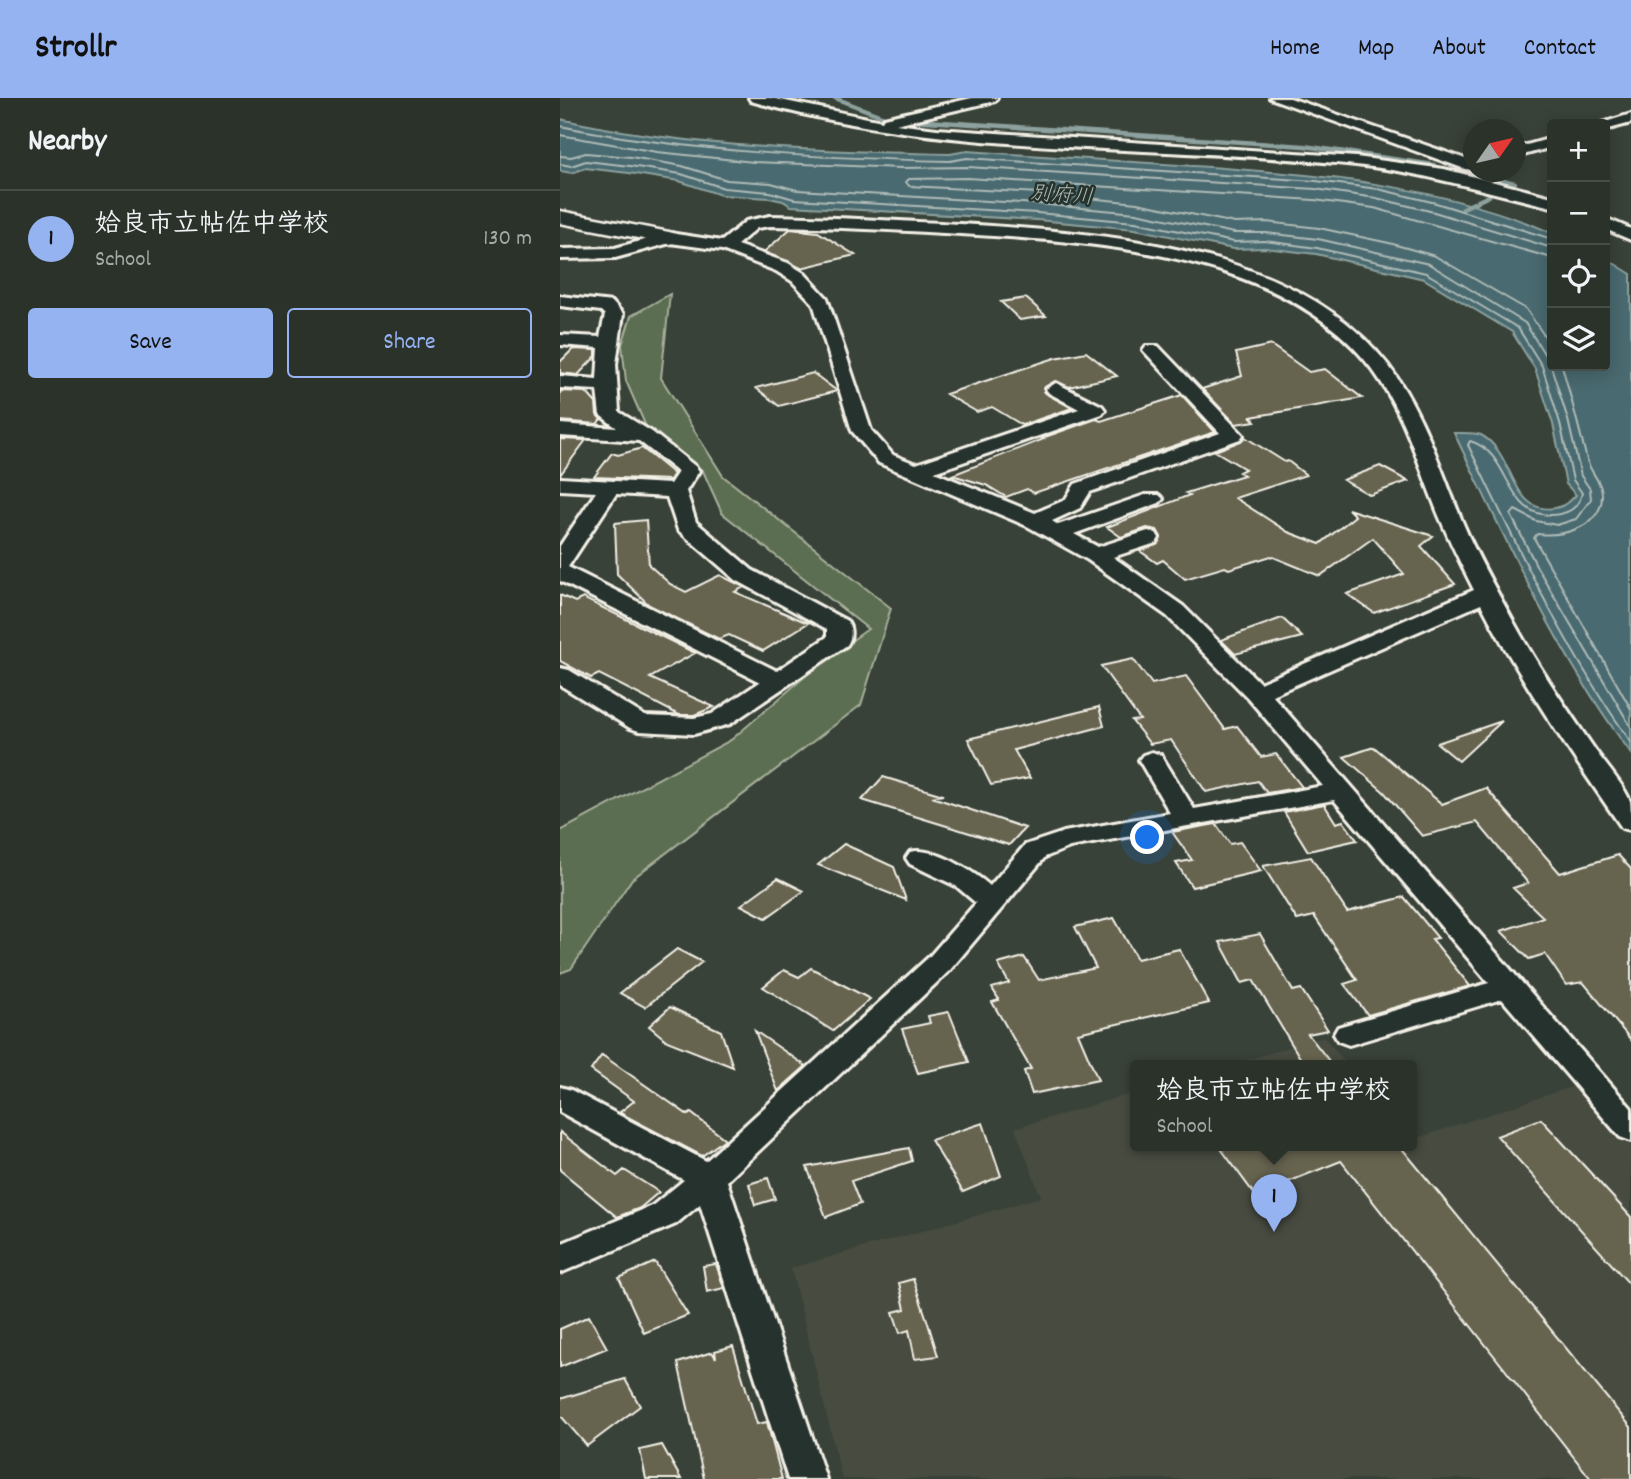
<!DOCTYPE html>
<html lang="en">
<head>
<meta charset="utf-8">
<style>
  body { margin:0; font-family:Dekko,"Klee One",sans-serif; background:#373e36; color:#f1f3f6 }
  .controls { position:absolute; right:21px; top:21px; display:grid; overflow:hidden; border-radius:7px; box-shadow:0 4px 18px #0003 }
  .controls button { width:63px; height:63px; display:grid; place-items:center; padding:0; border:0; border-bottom:2px solid #474d47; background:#2b322a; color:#f1f3f6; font:35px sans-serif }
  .compass { position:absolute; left:903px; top:21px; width:63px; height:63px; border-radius:50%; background:#2b322a; box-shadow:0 4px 18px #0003; rotate:56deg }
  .you { position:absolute; left:588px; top:740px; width:24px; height:24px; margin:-18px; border:5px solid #fff; border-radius:50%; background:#1a73e8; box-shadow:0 0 0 10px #1a73e833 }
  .badge { display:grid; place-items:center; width:46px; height:46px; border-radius:50%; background:#95b2f1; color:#111; font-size:23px; font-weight:700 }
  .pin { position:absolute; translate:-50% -58px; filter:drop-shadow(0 2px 4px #0008) }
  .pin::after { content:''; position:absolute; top:37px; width:24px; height:21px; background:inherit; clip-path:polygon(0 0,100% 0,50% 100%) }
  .popup { position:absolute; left:570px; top:962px; width:287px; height:91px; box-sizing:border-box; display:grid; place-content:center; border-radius:7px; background:#2b322a; filter:drop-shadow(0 2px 5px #0005); font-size:23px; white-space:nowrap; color:#a6aaa8 }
  .popup b { font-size:26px; color:#f1f3f6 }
  .popup::after { content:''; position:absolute; left:50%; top:100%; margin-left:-14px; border:14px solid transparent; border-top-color:#2b322a }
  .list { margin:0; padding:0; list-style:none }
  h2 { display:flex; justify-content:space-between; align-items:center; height:91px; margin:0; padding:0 28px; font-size:30px }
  h2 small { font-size:23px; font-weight:400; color:#a6aaa8 }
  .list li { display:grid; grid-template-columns:46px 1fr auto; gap:21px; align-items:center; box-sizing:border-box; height:98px; padding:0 28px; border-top:2px solid #474d47 }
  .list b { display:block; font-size:26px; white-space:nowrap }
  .list p { margin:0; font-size:23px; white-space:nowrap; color:#a6aaa8 }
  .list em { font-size:23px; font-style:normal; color:#a6aaa8 }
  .actions { display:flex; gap:14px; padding:21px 28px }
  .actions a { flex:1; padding:16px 0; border:2px solid #95b2f1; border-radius:7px; text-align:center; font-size:24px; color:#95b2f1 }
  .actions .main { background:#95b2f1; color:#111 }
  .icon { flex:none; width:38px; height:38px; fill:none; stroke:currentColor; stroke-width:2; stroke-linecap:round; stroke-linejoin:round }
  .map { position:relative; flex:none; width:1071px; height:1381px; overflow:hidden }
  header { display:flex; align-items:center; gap:42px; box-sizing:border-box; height:98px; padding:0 35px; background:#95b2f1; color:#111 }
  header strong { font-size:33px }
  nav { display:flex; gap:38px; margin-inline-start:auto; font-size:24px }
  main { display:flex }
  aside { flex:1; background:#2b322a }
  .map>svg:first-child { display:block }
</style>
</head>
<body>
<header>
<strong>Strollr</strong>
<nav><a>Home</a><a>Map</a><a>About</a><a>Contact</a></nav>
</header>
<main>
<aside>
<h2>Nearby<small></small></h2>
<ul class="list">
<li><span class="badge">1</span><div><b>姶良市立帖佐中学校</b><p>School</p></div><em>130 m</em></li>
</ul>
<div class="actions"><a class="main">Save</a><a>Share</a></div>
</aside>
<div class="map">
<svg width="1071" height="1381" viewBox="0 0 1071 1381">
  <rect width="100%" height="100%" fill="#394238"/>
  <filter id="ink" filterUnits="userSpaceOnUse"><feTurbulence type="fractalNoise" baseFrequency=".0143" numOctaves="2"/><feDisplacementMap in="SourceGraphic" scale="14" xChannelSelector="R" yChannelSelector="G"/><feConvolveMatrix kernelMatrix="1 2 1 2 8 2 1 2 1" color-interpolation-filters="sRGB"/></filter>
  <g filter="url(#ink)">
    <path fill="#464c3f" d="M764 939 788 968H666Z
      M1029 983 1071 1031V1381H282L231 1170 481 1099 455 1030 576 994V1048H852V1042Z"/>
    <path fill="#5b6e51" stroke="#a8b09c" stroke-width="2" d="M110 196 101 280 163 378 331 510 301 607 72 781 11 871 0 875V733L171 642 263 563 308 531 162 415 143 373 87 331 66 283 62 247 71 218Z"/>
    <path fill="#496b6f" stroke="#8da19f" stroke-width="2" d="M0 21C128 50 260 53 390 56L407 53C483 58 558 63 634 68 756 76 878 86 992 135V268H1045V160L1047 161 1071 176V655C998 558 947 444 894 335 902 335 914 334 921 337 943 349 948 376 961 395 975 416 1001 415 1016 397L1006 386 993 326 975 271 952 234 864 181 756 156 705 150 673 151 575 131 477 122 231 108 223 103 209 100 161 97 119 83 69 75 25 70 12 75 0 73Z"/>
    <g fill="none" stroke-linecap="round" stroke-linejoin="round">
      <path stroke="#b0bbb8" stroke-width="2" d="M0 28C129 54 259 60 390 63L407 60 756 83 818 91 876 105 992 141
        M0 37 97 54 194 64 341 70 408 69 755 91 816 100 874 114 992 150
        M0 58 11 59 26 55 71 59 122 68 167 82 211 85 237 92 478 106 576 115 674 135H706L758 141 869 166 965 225 990 265 1008 322 1021 378 1030 391 1031 401 1016 421 997 427 976 423 955 412 951 417 977 469 1071 629
        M0 66 11 68 26 63 70 68 121 76 164 90 210 94 234 101 477 115 575 124 674 144 705 143 757 150 866 175 958 230 982 268 1000 325 1013 382 1022 395C1019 407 1012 414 1000 416 943 426 954 355 910 343L908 347C957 448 1005 552 1071 644
        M992 160 814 110 754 102 408 80 349 81 346 84 349 88 479 95 577 105 675 125 706 124 759 130 829 145 875 158 966 211 992 249
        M1002 268C1011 299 1019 330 1027 362 1030 374 1042 384 1042 396 1043 429 1003 439 977 436L974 440 1071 611"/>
      <path stroke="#8da19f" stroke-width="4.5" d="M275 0 324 19
        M351 22 744 48 874 67
        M900 72 955 85 952 87
        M903 110 929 98"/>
    </g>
    <path fill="#666450" stroke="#f4f1e8" stroke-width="2" d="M230 131 258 134 295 157 241 170 204 154Z
      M466 200 486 218 460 222 441 204Z
      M711 247 749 274 765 271 802 300 691 319 695 323 676 326 642 291 682 278 676 255Z
      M13 251 36 252V258L18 277 0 275V264Z
      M526 254 557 278 509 289 495 283 485 289 484 294 512 310 462 327 432 309 417 314 386 296 495 260Z
      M253 275 277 293 219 308 196 290Z
      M0 293 26 294 36 305 37 317 41 321 37 326 0 323Z
      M622 297 655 334 474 395 467 391 446 399 426 387 392 377 484 341 482 340 536 321 541 323Z
      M685 339 725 364 728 363 746 377 675 400 728 434 760 446 795 418 788 411 873 438 861 448 895 486 814 515 787 496 844 476 813 440 760 478 711 458 669 471 665 469 625 481 603 462 597 465 580 453 598 446 601 439 597 432 587 430 561 439 547 429 630 397 626 395 684 377 679 374 685 371 655 353 681 343Z
      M0 341 26 342 0 377Z
      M82 350 114 376 110 382 34 379 52 355 58 357Z
      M820 368 848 383 810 397 783 382Z
      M86 422 89 467 110 486 126 494 160 477 184 489 175 494 248 525 203 553 169 537 159 541 89 507 57 476 55 425Z
      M0 497 15 504 23 500 135 555 90 580 154 609 134 617H119L39 576 31 580 0 563Z
      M722 520 742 539 675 556 661 542Z
      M573 561 592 586 626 578 665 631 677 628 701 659 716 656 742 689 707 695 698 683 646 694 611 642 590 646 572 623 580 622 541 568Z
      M539 609 544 628 454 652 470 680 431 687 408 641Z
      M942 623 899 663 877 645Z
      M814 649 882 706 926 690 1000 775 1058 757 1071 771V942L1023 884 1006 887 985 856 969 861 941 833 983 819 953 790 968 785 917 724 862 738 824 694 784 659Z
      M323 679 383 697 372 699 465 730 449 747 302 702Z
      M764 706 776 725 783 723 797 742 748 753 724 714Z
      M656 726 670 746 680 744 701 773 632 789 616 765 632 762 612 734Z
      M284 746 334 769 346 802 258 767Z
      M751 759 787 814 844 799 878 840 872 841 910 888 808 917 784 886 797 882 754 818 737 822 703 768Z
      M218 780 244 793 206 820 181 807Z
      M554 820 577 861 619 851 649 905 518 935 538 982 472 996 464 973 471 971 432 904 439 902 432 890 449 885 438 866 464 859 479 882 536 870 515 829Z
      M700 836 733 893 741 891 768 932 748 936 773 968H745L693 882 682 885 660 844Z
      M117 851 142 864 85 909 60 895Z
      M251 870 310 901 273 933 203 889 224 872 239 879Z
      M110 909 161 933 173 969 107 943 89 928Z
      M389 914 409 964 358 975 342 931 370 925 368 918Z
      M195 933 246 968 218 993 214 983Z
      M42 957 128 1017 131 1015 165 1041 142 1058 62 1016 60 1014 74 1003 31 972Z
      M981 1021 1071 1119V1188L937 1038Z
      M423 1025 441 1078 403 1094 371 1042Z
      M0 1034 57 1078 64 1072 99 1094 80 1110 57 1119 0 1072Z
      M659 1048H840L1071 1329V1381H1031L781 1063 695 1097Z
      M349 1050 352 1063 291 1083 300 1106 266 1119 247 1069Z
      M208 1080 215 1101 195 1107 189 1086Z
      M95 1164 128 1217 84 1235 59 1180Z
      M156 1166 164 1190 147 1194 143 1168Z
      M353 1181 367 1222 378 1258 355 1261 349 1232 340 1235 333 1214 345 1211 339 1185Z
      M29 1218 47 1250 0 1269V1231Z
      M173 1248 197 1326 207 1324 222 1381H144L118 1265 152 1254 156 1260 155 1253Z
      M65 1281 80 1308 27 1348 0 1317V1301Z
      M102 1347 121 1381H86L80 1352Z"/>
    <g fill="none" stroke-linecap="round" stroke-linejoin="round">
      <defs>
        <path id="minor" d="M189 0H211L322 23 324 20 412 0H437L435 3 336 26 377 31 796 59 884 71 992 99V109C926 94 863 74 796 67 594 46 387 59 191 3Z
          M710 0H730L914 64V72L905 71Z
          M1071 16V25L1045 32V26H1039Z
          M992 40V49L956 59V50Z
          M210 118C273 119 337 123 400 126 542 135 733 146 828 267 863 313 880 370 902 423 916 457 935 490 953 523 977 567 1005 608 1033 649 1044 666 1062 684 1070 703 1071 710 1071 723 1071 732L1062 730C1012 657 961 584 921 506L712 597 1071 1010V1043L1060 1039 942 901 789 947 778 943 774 936 778 929 929 885 774 702 510 749 485 759 390 872 167 1083 266 1381H228L140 1106 116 1126 0 1175V1146L92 1108 124 1082 0 1014V989L11 992 146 1063 370 858 416 805 396 788 350 766 346 760 350 754C373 748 413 773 430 788L465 747 504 734 610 715 579 662 583 657 592 654 601 657 634 711 763 688 688 600 607 518 528 462 467 428 319 365 292 333 253 205 232 183 216 173 162 152 110 145 55 160 0 161V151L55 150 109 135 162 143 186 123ZM210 128C274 129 337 132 401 136 537 144 727 154 815 275 842 313 856 358 872 400 884 432 899 462 914 492L700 585 623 508 553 459 596 445 599 440 596 435 588 433 538 449 514 436 599 405 603 401 599 397H585L498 427 492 423 520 410 530 394 680 341 683 337 598 248H586L583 252 660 335 515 386 505 402 475 415 374 374 542 316 545 312 542 308 496 285 486 291 489 295 519 311 356 366 333 357 311 332 267 200 244 175 228 165 177 147 197 130Z
          M1045 120 1071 131V142L1045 131Z
          M0 198 52 204 63 216 56 266 59 314 92 334 136 369 139 373 126 393 136 424 192 472 287 523C292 530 292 540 287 547L170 626 134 636 79 633 70 630 0 587V570L9 572 85 618 134 620 152 616 200 584 0 483V448L36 394 0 392V380L110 386 118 374 79 343 0 338V326L57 330 40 317 37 292 0 290V278L37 281 39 250 0 247V237L40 239 45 217 41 213 0 208ZM56 396 107 399 118 432 176 482 267 531V539L217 573 8 469Z"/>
        <path id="tertiary" d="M0 113 109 134 116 136 119 140 116 144 109 146 0 125Z"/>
      </defs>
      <use href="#minor" stroke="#f4f1e8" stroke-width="6"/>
      <use href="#tertiary" stroke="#f4f1e8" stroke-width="5"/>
      <use href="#minor" fill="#26332d" fill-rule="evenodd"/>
      <use href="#tertiary" fill="#26332d" fill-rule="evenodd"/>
    </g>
  </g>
  <g text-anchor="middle" stroke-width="5" stroke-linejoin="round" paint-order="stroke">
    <g font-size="21" font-style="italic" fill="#b0bbb8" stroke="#26332d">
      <text transform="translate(502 96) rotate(4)" y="7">別府川</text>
    </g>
  </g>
</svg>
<div class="controls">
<button>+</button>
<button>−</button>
<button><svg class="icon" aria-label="locate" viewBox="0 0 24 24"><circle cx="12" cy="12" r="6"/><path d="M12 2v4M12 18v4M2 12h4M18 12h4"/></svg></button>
<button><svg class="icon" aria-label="layers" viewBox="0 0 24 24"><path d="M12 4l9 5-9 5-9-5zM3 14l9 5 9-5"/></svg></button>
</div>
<svg class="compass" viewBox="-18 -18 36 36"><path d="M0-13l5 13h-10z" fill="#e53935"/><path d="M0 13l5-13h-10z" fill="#a6aaa8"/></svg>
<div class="you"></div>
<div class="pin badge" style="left:714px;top:1134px">1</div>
<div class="popup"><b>姶良市立帖佐中学校</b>School</div>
</div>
</main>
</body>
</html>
